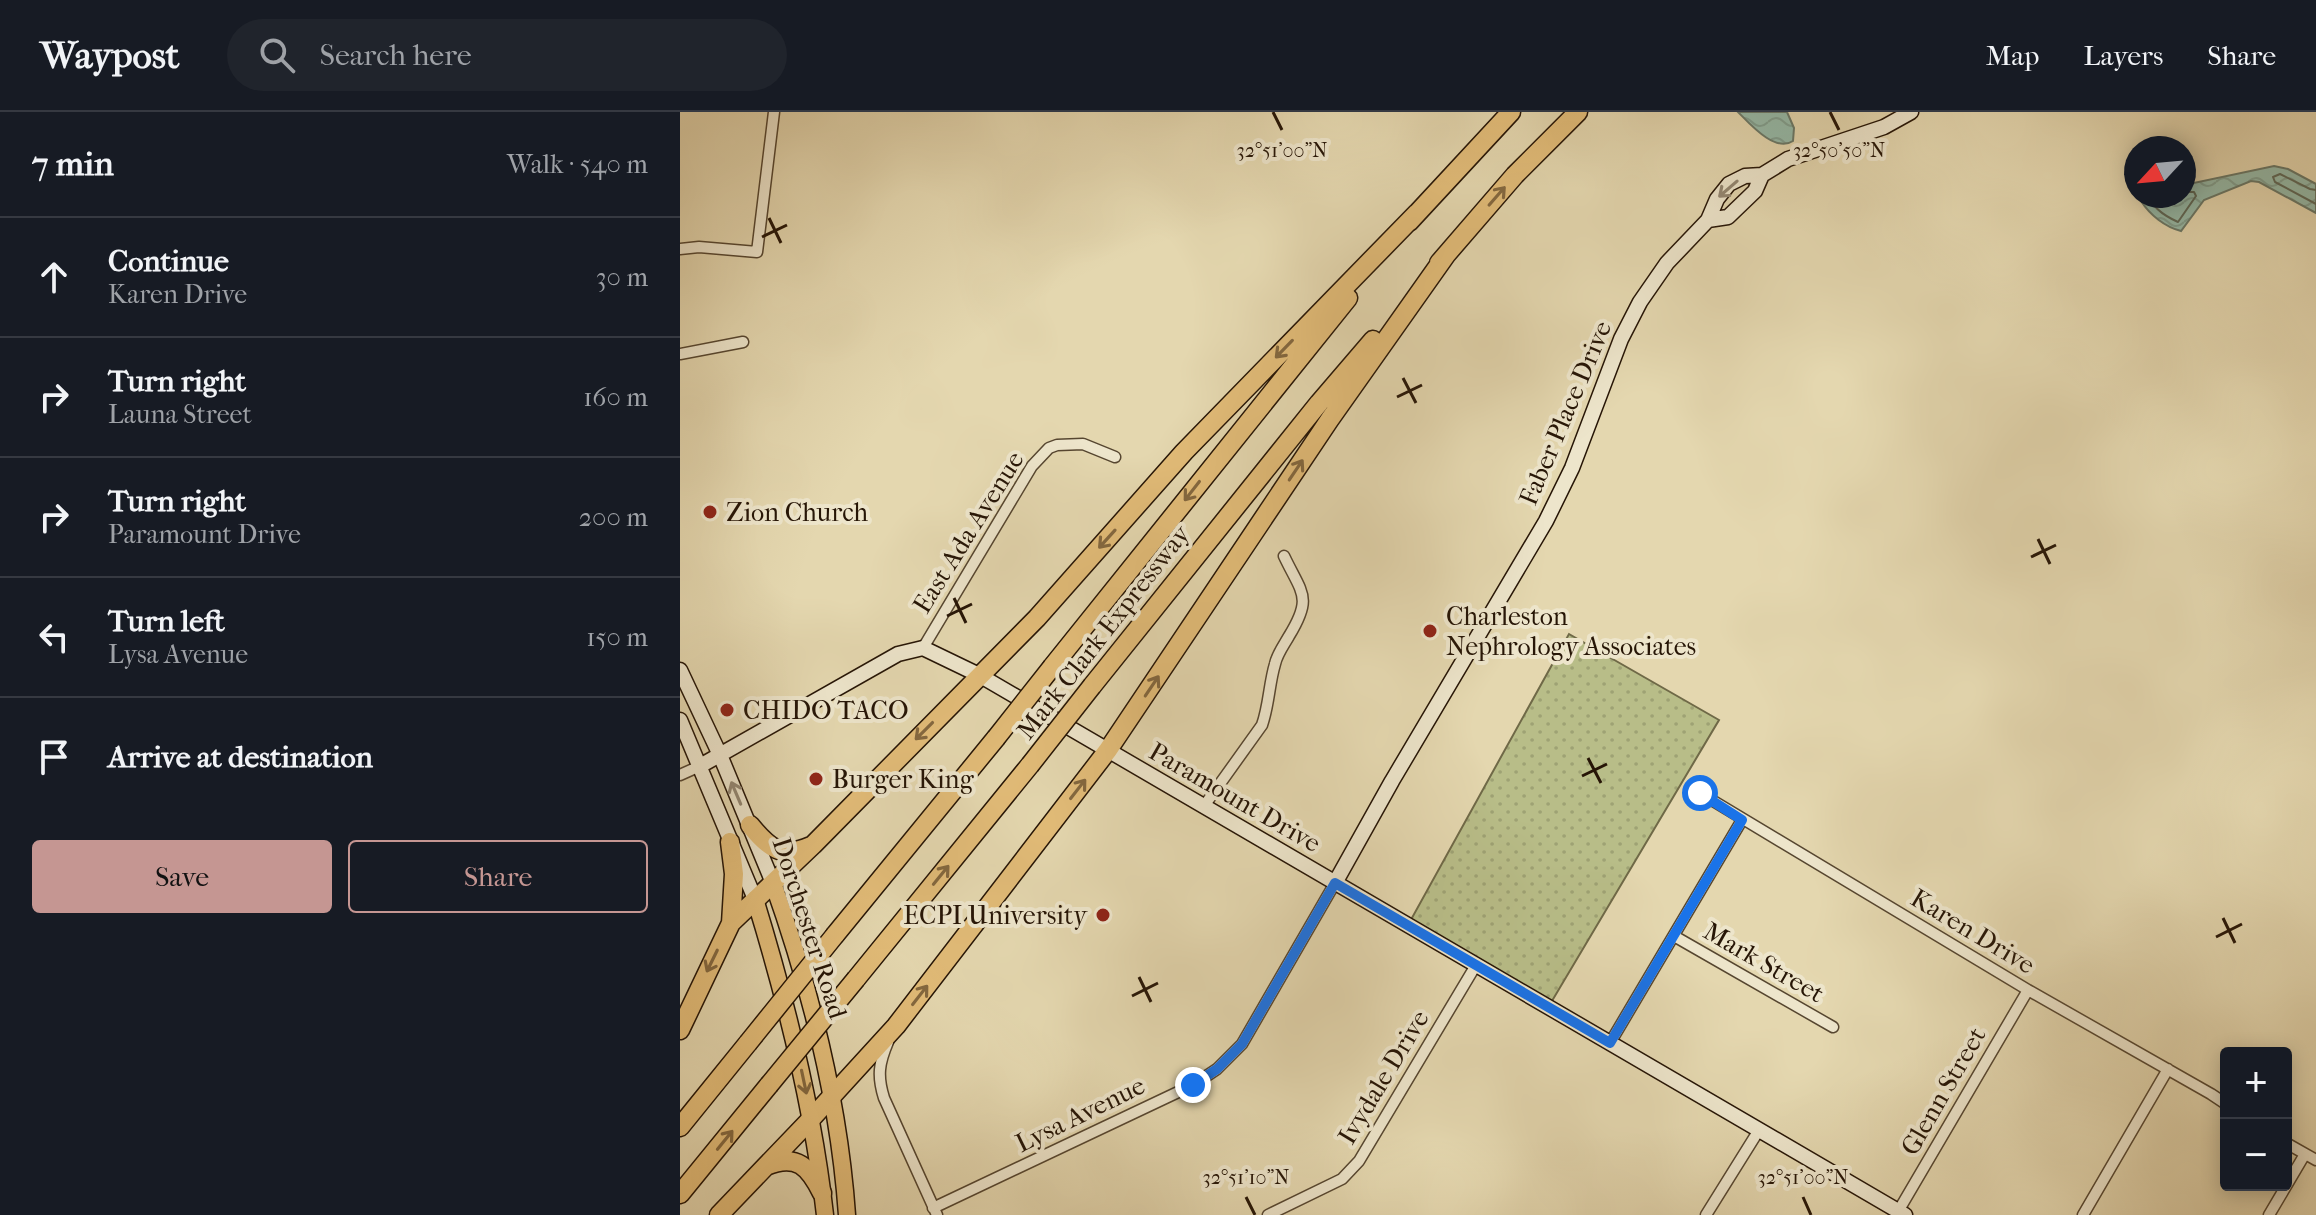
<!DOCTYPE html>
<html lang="en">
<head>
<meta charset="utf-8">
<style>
  body { margin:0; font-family:"IM FELL French Canon",serif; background:#20242c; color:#f1f3f6 }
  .controls { position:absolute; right:24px; bottom:24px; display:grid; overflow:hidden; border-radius:8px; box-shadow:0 4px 20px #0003 }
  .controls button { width:72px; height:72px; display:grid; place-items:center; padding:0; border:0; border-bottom:2px solid #363941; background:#171b24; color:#f1f3f6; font:40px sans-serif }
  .compass { position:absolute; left:1444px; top:24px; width:72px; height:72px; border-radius:50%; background:#171b24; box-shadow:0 4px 20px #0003; rotate:244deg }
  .stop { position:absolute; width:24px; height:24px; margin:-18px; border:6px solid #1a73e8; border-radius:50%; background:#fff }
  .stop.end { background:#1a73e8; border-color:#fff; box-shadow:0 2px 8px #0008 }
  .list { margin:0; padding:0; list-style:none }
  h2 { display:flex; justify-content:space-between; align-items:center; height:104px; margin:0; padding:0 32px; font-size:34px }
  h2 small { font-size:26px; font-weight:400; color:#9ea1a6 }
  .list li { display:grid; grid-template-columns:52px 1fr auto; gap:24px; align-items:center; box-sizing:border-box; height:120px; padding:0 32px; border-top:2px solid #363941 }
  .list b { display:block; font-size:30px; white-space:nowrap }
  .list p { margin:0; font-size:26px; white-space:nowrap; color:#9ea1a6 }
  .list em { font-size:26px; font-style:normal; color:#9ea1a6 }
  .actions { display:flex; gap:16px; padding:24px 32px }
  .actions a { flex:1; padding:18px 0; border:2px solid #c59692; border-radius:8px; text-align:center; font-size:28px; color:#c59692 }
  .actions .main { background:#c59692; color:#111 }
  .icon { flex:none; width:44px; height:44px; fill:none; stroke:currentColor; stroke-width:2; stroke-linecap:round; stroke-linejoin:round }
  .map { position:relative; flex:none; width:1636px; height:1103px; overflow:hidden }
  header { display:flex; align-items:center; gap:48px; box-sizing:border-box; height:112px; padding:0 40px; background:#171b24; border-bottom:2px solid #363941 }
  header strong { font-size:38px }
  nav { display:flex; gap:44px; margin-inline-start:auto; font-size:28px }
  .search { width:560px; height:72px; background:#20242c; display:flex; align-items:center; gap:20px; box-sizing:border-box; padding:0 28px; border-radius:44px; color:#9ea1a6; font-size:30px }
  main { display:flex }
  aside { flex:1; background:#171b24 }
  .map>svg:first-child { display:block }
</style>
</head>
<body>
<header>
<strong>Waypost</strong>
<div class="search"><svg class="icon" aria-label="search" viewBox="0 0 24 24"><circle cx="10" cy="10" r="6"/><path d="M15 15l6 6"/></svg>Search here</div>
<nav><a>Map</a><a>Layers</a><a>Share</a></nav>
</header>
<main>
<aside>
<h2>7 min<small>Walk · 540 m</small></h2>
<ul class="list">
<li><svg class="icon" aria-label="ahead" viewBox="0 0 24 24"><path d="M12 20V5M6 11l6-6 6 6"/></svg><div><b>Continue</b><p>Karen Drive</p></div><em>30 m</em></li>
<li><svg class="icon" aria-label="right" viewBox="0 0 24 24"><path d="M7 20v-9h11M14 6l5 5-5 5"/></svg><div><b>Turn right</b><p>Launa Street</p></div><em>160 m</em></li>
<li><svg class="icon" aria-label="right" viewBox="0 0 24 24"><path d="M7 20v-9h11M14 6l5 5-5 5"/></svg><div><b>Turn right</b><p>Paramount Drive</p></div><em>200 m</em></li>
<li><svg class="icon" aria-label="left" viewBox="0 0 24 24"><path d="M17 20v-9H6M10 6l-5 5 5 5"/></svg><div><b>Turn left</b><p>Lysa Avenue</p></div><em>150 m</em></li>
<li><svg class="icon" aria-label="arrive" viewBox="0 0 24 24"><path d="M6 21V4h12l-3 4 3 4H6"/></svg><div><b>Arrive at destination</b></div></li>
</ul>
<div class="actions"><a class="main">Save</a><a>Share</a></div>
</aside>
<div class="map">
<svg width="1636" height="1103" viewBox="0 0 1636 1103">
  <defs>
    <pattern id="park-dots" width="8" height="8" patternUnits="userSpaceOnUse" patternTransform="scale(2)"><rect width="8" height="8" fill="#b8bd88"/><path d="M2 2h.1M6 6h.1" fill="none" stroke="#9ea274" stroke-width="1.8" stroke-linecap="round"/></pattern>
    <pattern id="water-waves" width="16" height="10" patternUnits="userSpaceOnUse" patternTransform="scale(2)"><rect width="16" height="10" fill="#95baa9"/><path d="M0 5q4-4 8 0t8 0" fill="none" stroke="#809f90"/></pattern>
  </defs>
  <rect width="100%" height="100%" fill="#e4d7af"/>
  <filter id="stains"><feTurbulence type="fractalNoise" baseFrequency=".0025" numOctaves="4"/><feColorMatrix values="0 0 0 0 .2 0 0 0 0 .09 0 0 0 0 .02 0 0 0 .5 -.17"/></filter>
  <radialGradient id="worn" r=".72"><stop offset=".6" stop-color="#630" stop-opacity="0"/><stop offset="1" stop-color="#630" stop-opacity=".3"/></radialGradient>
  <path fill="url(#park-dots)" stroke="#6f6947" stroke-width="2" d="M889 522 1039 608 869 894 728 813Z"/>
  <path fill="url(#water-waves)" stroke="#697868" stroke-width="2" d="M1058 0H1107L1114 16 1113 29C1095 41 1070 12 1058 0Z
    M1594 54 1608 57 1636 72V101L1579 70 1571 69 1524 88 1501 119C1485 115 1470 103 1461 89L1462 84H1504V73Z"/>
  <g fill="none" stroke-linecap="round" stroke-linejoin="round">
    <path stroke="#5e6858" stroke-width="2" d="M1636 78 1630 77 1600 62 1593 65 1595 70 1636 92
      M1470 84C1472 97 1487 105 1498 110L1516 84 1514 80H1504"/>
    <defs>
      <path id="street" d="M0 137 19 135 77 140 94 0
        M0 242 63 230
        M243 536 352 354 369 336 377 333 403 332 435 345
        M0 663 20 654
        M1020 681 1348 878 1531 982 1546 992
        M524 694 582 613C589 593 589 572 595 552 597 542 604 533 609 524 633 485 622 482 604 444
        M994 824 1153 915
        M208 930C199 951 197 964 204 986L257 1103
        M930 931 1062 708
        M1606 1031 1636 1048
        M253 1096 513 973 537 957 562 932 655 771
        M588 1103 662 1067 679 1049 796 853
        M1026 1103 1079 1018
        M1216 1103 1348 878
        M1403 1103 1488 957
        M1589 1103 1625 1042"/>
      <path id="secondary" d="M1028 108 1048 105 1075 79 1082 63
        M0 558 40 643 93 771
        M0 608 75 787
        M20 654 218 542 243 536 299 563 1225 1103
        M655 771 712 669 866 409 892 356 941 227 960 190 987 151 1028 108 1037 87 1049 72 1065 64 1082 63 1108 47 1204 15 1231 0"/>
      <path id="primary" d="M93 771C131 878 159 989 167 1103
        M75 787C107 891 133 995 145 1103"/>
      <path id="highway" d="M729 110 831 0
        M759 151 835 63 898 0
        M372 555 668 186
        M412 574 639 291 693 228
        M70 713C89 736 101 747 131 734
        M50 730 54 762 51 811
        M155 823 316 626
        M176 867 350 653
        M0 918 51 811 133 733 357 506 504 340 737 101
        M0 1015 68 931
        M86 1054C117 1041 129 1055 142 1081
        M0 1082 89 973
        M39 1103 131 1007 216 914 428 638 650 307 766 143"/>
    </defs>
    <use href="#street" stroke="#564630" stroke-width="13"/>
    <use href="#secondary" stroke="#261506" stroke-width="17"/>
    <use href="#primary" stroke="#261506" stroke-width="19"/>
    <use href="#highway" stroke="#261506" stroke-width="21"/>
    <use href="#street" stroke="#ede5cb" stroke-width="10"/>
    <use href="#secondary" stroke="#ede5cb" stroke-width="14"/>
    <use href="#primary" stroke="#e2bc78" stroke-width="16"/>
    <use href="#highway" stroke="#e2bc78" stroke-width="18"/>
    <defs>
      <path id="highway-bridge" d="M316 626 372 555
        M350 653 412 574
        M68 931 155 823
        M89 973 176 867"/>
    </defs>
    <use href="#highway-bridge" stroke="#261506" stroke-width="21" stroke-linecap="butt"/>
    <use href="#highway-bridge" stroke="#e2bc78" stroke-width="18"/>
  </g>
  <defs><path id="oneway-shaft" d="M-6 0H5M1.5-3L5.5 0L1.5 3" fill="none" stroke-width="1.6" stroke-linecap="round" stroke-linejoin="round" transform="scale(2)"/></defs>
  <g stroke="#938772">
    <use href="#oneway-shaft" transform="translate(1048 77) rotate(139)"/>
    <use href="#oneway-shaft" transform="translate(56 681) rotate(-113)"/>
  </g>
  <g stroke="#84683f">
    <use href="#oneway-shaft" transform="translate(817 84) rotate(-49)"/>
    <use href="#oneway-shaft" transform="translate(604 237) rotate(134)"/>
    <use href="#oneway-shaft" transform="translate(616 358) rotate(-56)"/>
    <use href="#oneway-shaft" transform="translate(512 379) rotate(128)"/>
    <use href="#oneway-shaft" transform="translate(427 427) rotate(132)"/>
    <use href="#oneway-shaft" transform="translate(472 574) rotate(-56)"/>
    <use href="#oneway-shaft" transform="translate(244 619) rotate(135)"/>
    <use href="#oneway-shaft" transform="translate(398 677) rotate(-52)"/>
    <use href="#oneway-shaft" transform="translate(261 763) rotate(-51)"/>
    <use href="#oneway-shaft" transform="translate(32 849) rotate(116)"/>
    <use href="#oneway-shaft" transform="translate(240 883) rotate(-52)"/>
    <use href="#oneway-shaft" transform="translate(124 970) rotate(78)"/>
    <use href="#oneway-shaft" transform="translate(45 1028) rotate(-51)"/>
  </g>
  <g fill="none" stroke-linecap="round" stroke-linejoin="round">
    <path stroke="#1a73e8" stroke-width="10" d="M513 973 537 957 562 932 655 771 930 931 1062 708 1020 681"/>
  </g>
  <path fill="none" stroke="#261506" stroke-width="3" d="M593 0 602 18M1150 0 1159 18M89 106 101 131M82 125 107 113M723 266 736 291M717 285 742 273M1358 427 1370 452M1351 445 1376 433M274 486 286 511M267 504 292 492M908 646 921 671M902 664 927 652M1543 806 1555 831M1536 825 1562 812M459 865 471 890M452 884 478 871M566 1085 575 1103M1123 1085 1131 1103"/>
  <g fill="#8f2418" stroke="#ede5cb" stroke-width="3">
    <circle cx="30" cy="400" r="8"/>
    <circle cx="750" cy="519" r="8"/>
    <circle cx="47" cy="598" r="8"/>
    <circle cx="136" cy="667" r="8"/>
    <circle cx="423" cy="803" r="8"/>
  </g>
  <g text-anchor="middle" stroke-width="8" stroke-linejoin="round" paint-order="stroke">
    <g font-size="26" fill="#261506" stroke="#ede5cb">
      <text transform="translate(885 301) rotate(-67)" y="9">Faber Place Drive</text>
      <text transform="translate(288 420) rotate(-58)" y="9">East Ada Avenue</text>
      <text transform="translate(423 520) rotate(-52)" y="9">Mark Clark Expressway</text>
      <text transform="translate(555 685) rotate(30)" y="9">Paramount Drive</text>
      <text transform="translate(130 816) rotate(72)" y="9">Dorchester Road</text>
      <text transform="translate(1293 819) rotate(31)" y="9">Karen Drive</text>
      <text transform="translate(1084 850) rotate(30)" y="9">Mark Street</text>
      <text transform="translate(703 965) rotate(-59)" y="9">Ivydale Drive</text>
      <text transform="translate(1263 979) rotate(-60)" y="9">Glenn Street</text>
      <text transform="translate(400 1002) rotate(-26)" y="9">Lysa Avenue</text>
    </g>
    <g font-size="26" fill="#261506" stroke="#ede5cb" text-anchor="start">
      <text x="46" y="409">Zion Church</text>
      <text x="766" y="513">Charleston<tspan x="766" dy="30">Nephrology Associates</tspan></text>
      <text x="63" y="607">CHIDO TACO</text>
      <text x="152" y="676">Burger King</text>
      <text x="407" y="812" text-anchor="end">ECPI University</text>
    </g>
  </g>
  <g font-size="20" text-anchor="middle" fill="#261506" stroke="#ede5cb" stroke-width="8" stroke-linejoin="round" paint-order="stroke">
    <text x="1159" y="45">32°50'50"N</text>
    <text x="602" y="45">32°51'00"N</text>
    <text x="566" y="1072">32°51'10"N</text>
    <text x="1123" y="1072">32°51'00"N</text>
  </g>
  <rect width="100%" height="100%" filter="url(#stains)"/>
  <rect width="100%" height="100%" fill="url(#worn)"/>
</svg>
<div class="controls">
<button>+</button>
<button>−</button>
</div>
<svg class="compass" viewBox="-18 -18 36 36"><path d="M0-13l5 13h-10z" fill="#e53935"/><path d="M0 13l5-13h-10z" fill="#9ea1a6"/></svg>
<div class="stop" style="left:1020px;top:681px"></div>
<div class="stop end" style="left:513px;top:973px"></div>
</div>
</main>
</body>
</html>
